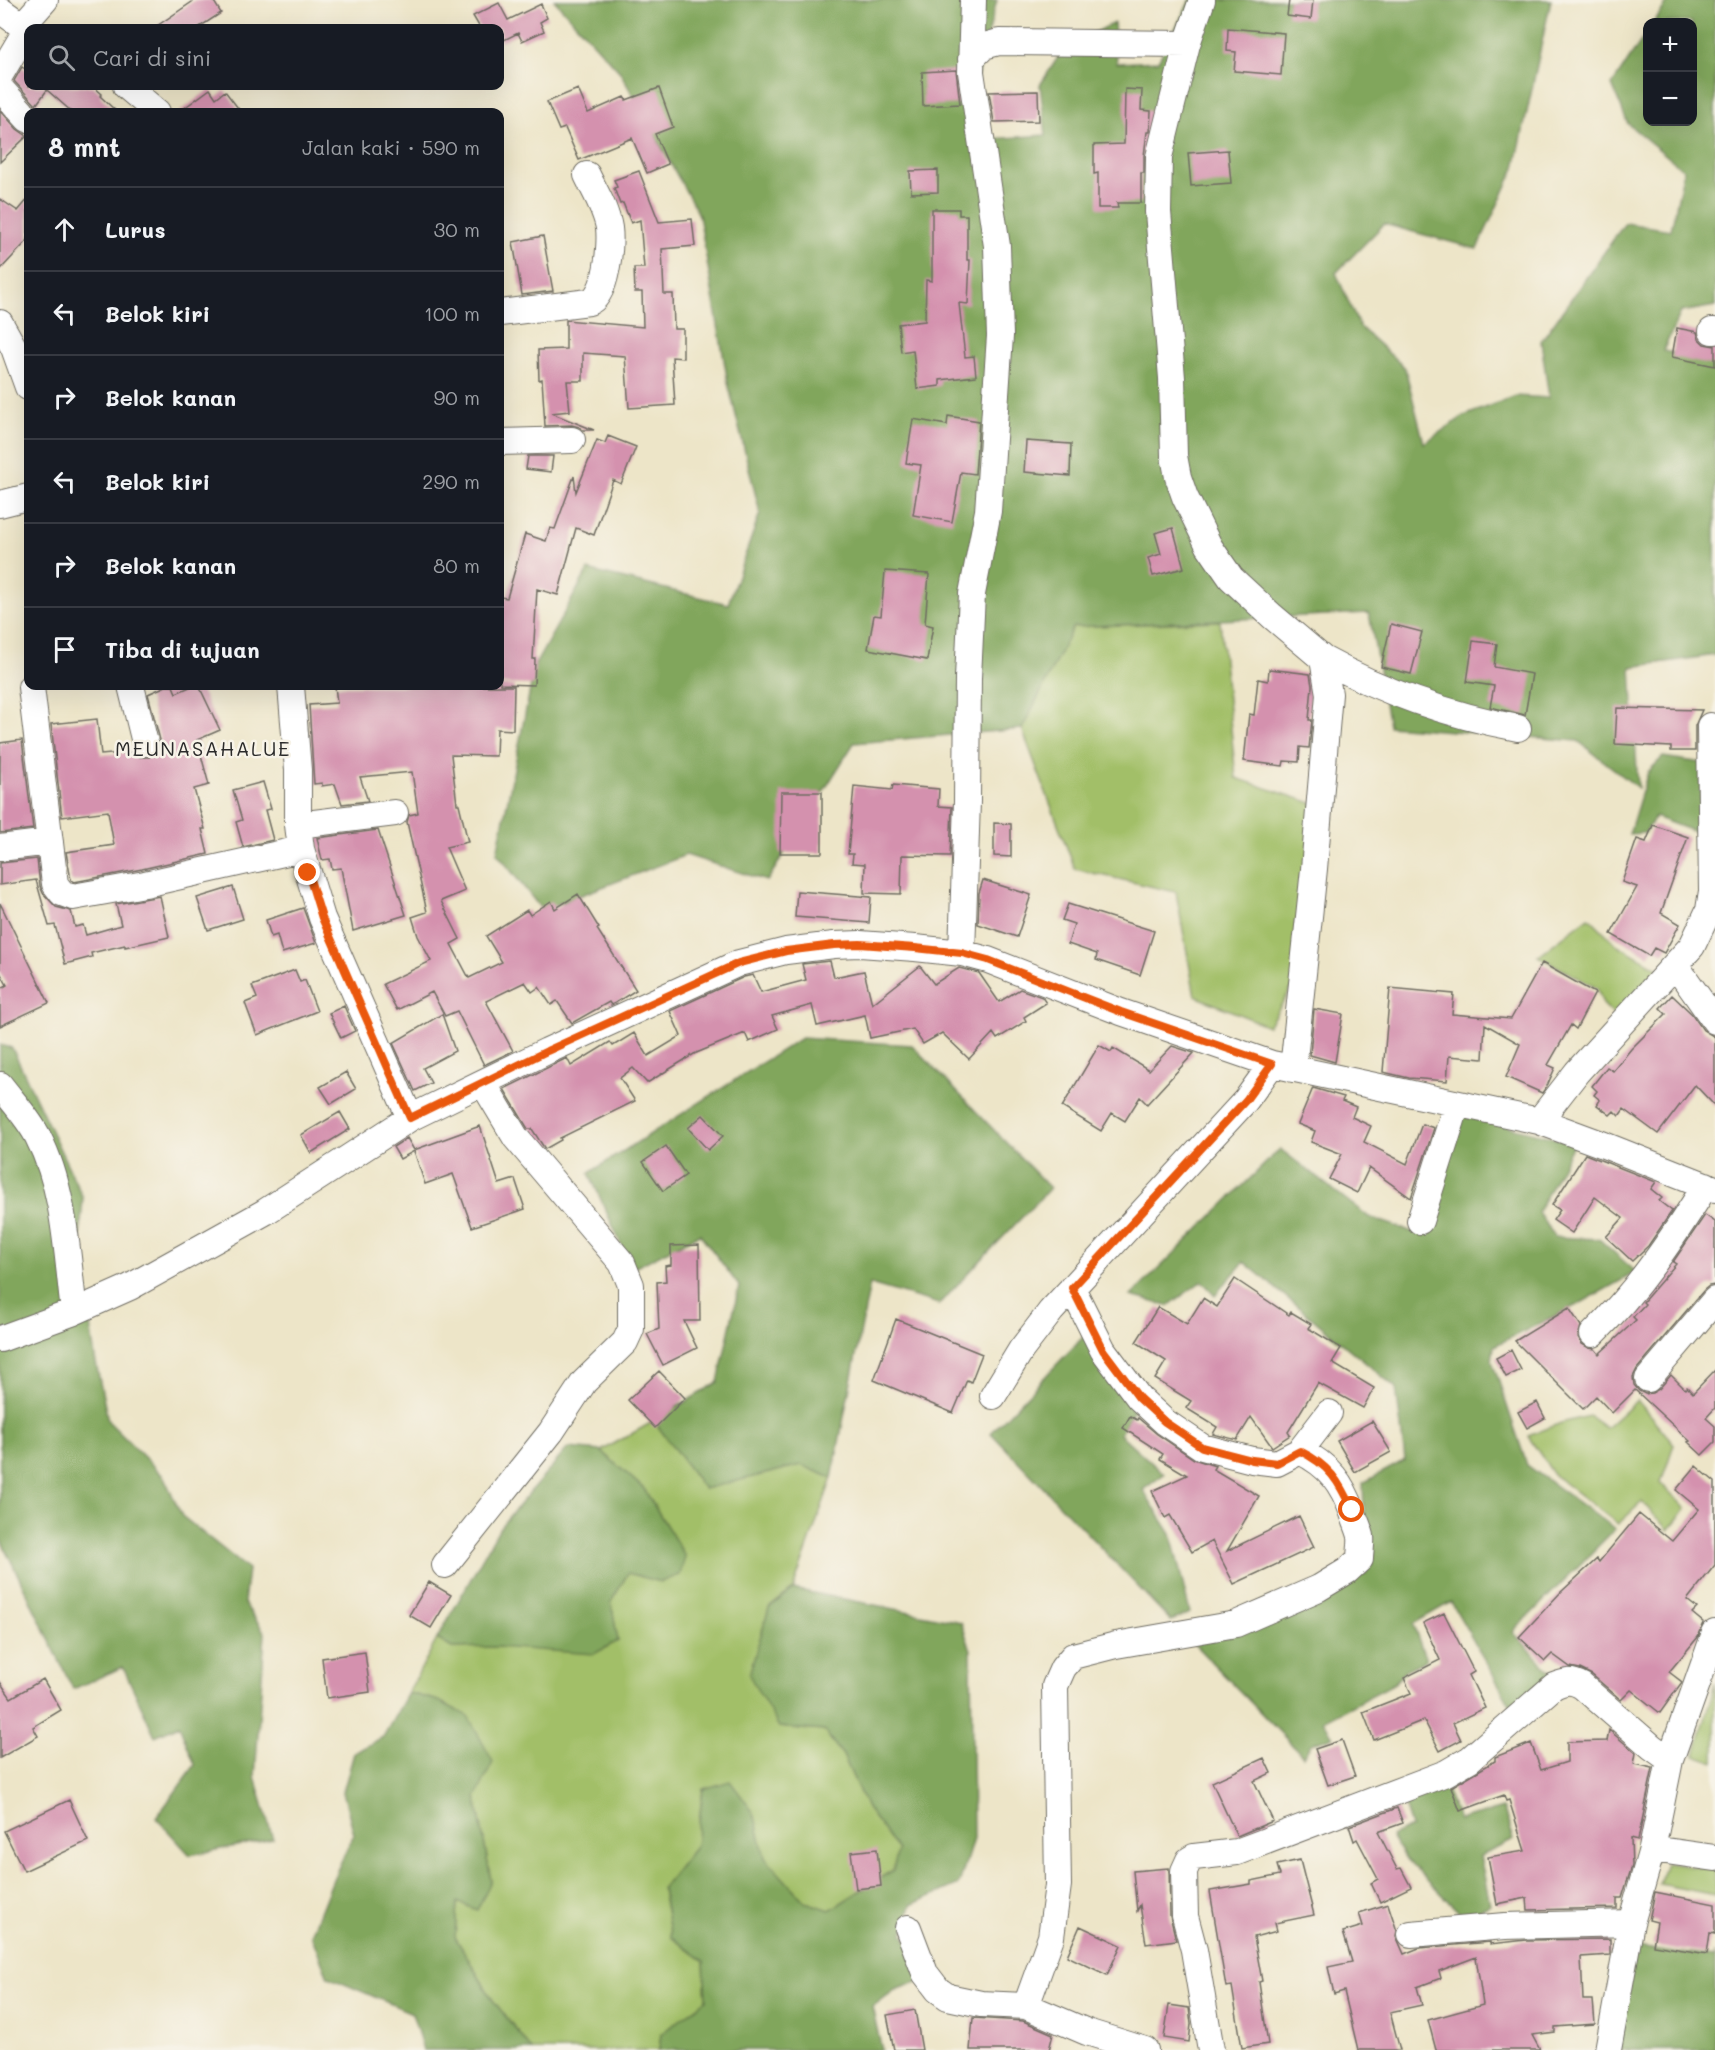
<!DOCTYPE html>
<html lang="id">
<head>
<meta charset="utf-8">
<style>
  body { margin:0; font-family:Mali,sans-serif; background:#20242c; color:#f1f3f6 }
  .controls { position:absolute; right:18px; top:18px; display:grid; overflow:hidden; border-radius:12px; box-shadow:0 6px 24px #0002 }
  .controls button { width:54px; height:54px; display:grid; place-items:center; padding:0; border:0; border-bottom:2px solid #363941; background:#171b24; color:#f1f3f6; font:30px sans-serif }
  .stop { position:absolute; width:18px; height:18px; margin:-14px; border:4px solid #ea580c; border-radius:50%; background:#fff }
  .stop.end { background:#ea580c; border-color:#fff; box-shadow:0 2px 6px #0008 }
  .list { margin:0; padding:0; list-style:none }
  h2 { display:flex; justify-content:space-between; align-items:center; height:78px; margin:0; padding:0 24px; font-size:26px }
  h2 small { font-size:20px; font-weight:400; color:#9ea1a6 }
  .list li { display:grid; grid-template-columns:39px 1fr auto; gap:18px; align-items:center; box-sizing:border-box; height:84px; padding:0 24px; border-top:2px solid #363941 }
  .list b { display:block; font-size:22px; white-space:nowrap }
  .list em { font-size:20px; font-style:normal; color:#9ea1a6 }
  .icon { flex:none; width:33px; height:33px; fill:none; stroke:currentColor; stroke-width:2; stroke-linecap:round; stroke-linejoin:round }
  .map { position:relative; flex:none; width:1715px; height:2050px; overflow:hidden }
  .search { position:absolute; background:#171b24; box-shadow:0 6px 24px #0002; left:24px; top:24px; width:480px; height:66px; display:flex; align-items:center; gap:15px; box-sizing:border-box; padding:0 21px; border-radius:12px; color:#9ea1a6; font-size:22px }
  .panel { position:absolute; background:#171b24; box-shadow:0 6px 24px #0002; left:24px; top:108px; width:480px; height:582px; border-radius:12px }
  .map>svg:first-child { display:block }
</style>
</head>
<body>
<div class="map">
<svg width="1715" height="2050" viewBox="0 0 1715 2050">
  <rect width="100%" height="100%" fill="#f7f3e8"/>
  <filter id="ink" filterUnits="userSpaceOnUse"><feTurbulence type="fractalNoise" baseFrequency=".0167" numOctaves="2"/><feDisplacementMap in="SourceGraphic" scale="12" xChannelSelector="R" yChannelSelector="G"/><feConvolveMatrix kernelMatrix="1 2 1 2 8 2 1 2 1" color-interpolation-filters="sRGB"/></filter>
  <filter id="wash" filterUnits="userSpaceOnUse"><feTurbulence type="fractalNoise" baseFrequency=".008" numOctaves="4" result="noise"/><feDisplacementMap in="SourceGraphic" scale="24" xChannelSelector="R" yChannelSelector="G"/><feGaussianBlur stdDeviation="1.35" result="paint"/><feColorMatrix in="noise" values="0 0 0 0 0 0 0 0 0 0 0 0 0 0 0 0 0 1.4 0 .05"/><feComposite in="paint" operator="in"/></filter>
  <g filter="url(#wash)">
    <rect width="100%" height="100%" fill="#ede5c8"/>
    <path fill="#a2bf67" stroke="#667549" stroke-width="1.5" d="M1220 621 1236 778 1315 804 1304 969 1268 1026 1195 996 1176 892 1075 869 1022 729 1073 627Z
      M1589 917 1616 944 1663 971 1618 1019 1603 1004 1597 988 1538 956Z
      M1637 1400 1674 1444 1661 1483 1686 1509 1668 1530 1642 1502 1618 1524 1554 1475 1528 1436 1561 1423 1589 1416 1606 1428Z
      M654 1421 704 1489 801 1465 832 1478 793 1589 769 1608 779 1727 824 1731 843 1755 867 1808 898 1850 893 1870 830 1910 805 1902 764 1858 754 1813 703 1789 696 1846 662 1889 671 1937 704 1961 706 2000 661 2034 659 2050H532L492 1999 455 1937 457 1902 491 1881 476 1797 439 1701 408 1693 437 1639 452 1648 618 1641 611 1602 628 1573 661 1582 685 1556 644 1489 601 1451Z
      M1715 1683V1762L1695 1755Z
      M1666 1862 1715 1869V1895L1659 1884Z"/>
    <path fill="#81a65c" stroke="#566844" stroke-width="1.5" d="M554 0H997L975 84 990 139 1046 135 1040 85 1064 48 1114 23 1117 63 1158 61 1190 0H1551L1515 168 1477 249 1384 224 1336 273 1359 326 1405 368 1424 443 1464 416 1516 396 1549 398 1541 341 1625 223 1671 230 1684 170 1628 124 1612 85 1647 32 1648 122H1692V22H1654L1669 0H1715V306L1681 312 1663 351 1715 360V655L1631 667 1638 788 1578 741 1389 726 1369 613 1073 627 1022 729 854 743 767 881 686 855 542 910 497 853 535 665 588 570 728 604 760 513 728 383 699 215 620 72Z
      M1663 757 1702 763 1700 834 1655 817 1645 833 1629 834 1648 772Z
      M801 1038 912 1045 1050 1188 939 1304 870 1284 832 1478 801 1465 704 1489 654 1421 718 1382 739 1286 700 1234 632 1269 589 1173Z
      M0 1045 12 1048 83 1198 79 1249 95 1358 108 1421 164 1477 182 1516 248 1569 244 1603 265 1633 255 1777 273 1839 190 1855 156 1818 195 1765 179 1725 155 1736 123 1667 73 1689 0 1538Z
      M1463 1115 1574 1143 1538 1212 1555 1237 1599 1239 1636 1272 1579 1304 1494 1346 1492 1361 1527 1465 1615 1529 1513 1632 1553 1675 1511 1706 1451 1602 1413 1624 1426 1660 1405 1670 1395 1683 1323 1721 1333 1736 1311 1744 1303 1756 1191 1641 1302 1607 1366 1573 1363 1483 1405 1460 1396 1388 1244 1262 1215 1295 1202 1281 1168 1306 1131 1296 1280 1149 1369 1217 1425 1236Z
      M1087 1333 1134 1409 1120 1434 1164 1474 1143 1490 1171 1534 1190 1613 1171 1621 991 1433Z
      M568 1448 601 1451 644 1489 685 1556 680 1575 661 1582 628 1573 611 1602 618 1641 594 1654 497 1647 452 1648 437 1639 500 1527Z
      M793 1589 961 1622 971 1650 973 1839 959 1884 911 1905 903 1933 925 1979 895 1990 872 2007 882 2050H659L661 2034 706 2000 704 1961 671 1937 662 1889 696 1846 703 1789 730 1781 754 1813 765 1858 805 1902 830 1910 893 1870 898 1850 867 1808 843 1755 824 1731 779 1727 749 1675 769 1608Z
      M408 1693 439 1701 468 1716 493 1762 476 1797 491 1881 477 1910 457 1902 455 1937 492 1999 532 2050H423L412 2013 328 1977 311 1935 333 1879 354 1834 343 1792 354 1753 383 1737Z
      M1443 1783 1459 1820 1503 1808 1514 1840 1480 1856 1490 1904 1464 1917 1404 1857 1391 1836 1411 1827 1402 1799Z
      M1636 1947 1714 1957 1715 1952V2050H1617Z"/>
    <g id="blocks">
      <path fill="#d491ae" d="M195 0H213L221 13 198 28H154Z
        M1289 0H1313L1311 19 1287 16Z
        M499 3 508 20 541 4 547 18 540 22 544 31 522 41 518 33 500 42V28H480L473 16Z
        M1228 28 1284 33 1281 75 1234 71 1236 52 1227 51Z
        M22 67 28 71V86H93L102 94 100 96 117 112H72L47 90 36 105 14 81Z
        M956 70 960 104 923 106 922 72Z
        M659 88 673 127 655 134 668 164 647 173 632 138 579 160 565 128 559 130 547 102 578 89 588 113 624 97 626 100Z
        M210 89 216 98 225 91 241 112H179Z
        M1125 89 1142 90 1141 110 1151 111 1150 132H1147L1144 156V173H1141V203H1117L1118 208H1098V173L1094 174V145L1124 144Z
        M1038 91 1039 121 994 122 989 92Z
        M0 110 17 129 27 136 0 162Z
        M1228 150 1231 183 1191 186 1188 153Z
        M938 170V192L911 193 910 171Z
        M639 171 659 222 692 219 695 246 662 249 664 294H673L674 329H683V358L672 357 675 405 629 408 625 356 583 353V381H567L570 411 551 413 594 430H583L579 427 572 425 545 426 542 379 539 380 538 350 566 349V320L643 327 642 292H635L634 268H644L640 220 631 223 623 203 620 204 614 188 617 187 614 180Z
        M0 199 18 211 28 199V240L0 270Z
        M932 209H959V215H967V260H970L968 304 959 303 965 357 974 356 976 376 940 380V386L917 389 913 350 901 352 898 324 925 321 926 280 932 281Z
        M543 236 553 291 522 295 513 242Z
        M1677 328 1697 332 1699 339 1704 344 1715 346V366L1672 357Z
        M948 416 979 421 975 474 961 472 952 522 913 515 921 465 906 463 913 419 947 425Z
        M608 436 636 447 621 484 613 480 594 535 576 528 558 595 537 589 533 659H535L534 685 500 684V597L507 598 525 534 546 541 550 528 555 529 574 476 576 492 597 440 605 443Z
        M1026 441 1071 444 1070 476 1024 472Z
        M528 456H553L551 472 526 469Z
        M1173 528 1184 568 1153 576 1148 558 1161 554 1155 533Z
        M885 571 929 574 925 624 933 626 927 660 868 649 874 615 881 616Z
        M1391 624 1422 632 1411 674 1381 667Z
        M1473 641 1497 644 1494 667 1532 674 1525 715 1490 707 1494 686 1467 682Z
        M1269 669 1310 674 1312 686 1309 720H1312L1309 748 1300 747 1299 762 1284 761 1283 766 1244 761 1249 714 1254 715 1258 679 1268 681Z
        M166 686H173L176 693 192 686H199L220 730 197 740 209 785 194 789 205 829H202L208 854 142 869 74 882 71 880 66 852 114 845 108 811 62 817 51 724 97 719 101 755 133 752 140 757H149L156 753 159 747 160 740 148 694Z
        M335 686H514L513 730 497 729 496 756 451 755 457 804H459L468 842 446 847 465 891 441 901 460 939 451 944 469 978 502 962 486 936 527 910 530 915 551 901 555 909 578 894 599 928 597 929 636 990 615 1003 611 1005 609 1002 572 1023 557 1001 551 1005 539 987 532 992 525 982 486 1001 513 1051 484 1065 457 1011 445 1016 432 992 397 1010 383 984 431 961 418 936 412 917 427 912 407 822 409 815 418 813 412 772 360 777 368 801 342 804 335 784 322 786V783L314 784 309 705 337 703Z
        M1617 708 1702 710 1695 726V751H1671V747L1615 744Z
        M22 740 33 829 0 833V743Z
        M263 782 271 809 265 810 273 840 243 847 236 822 242 820 233 790Z
        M893 785 939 789 938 806 952 807 950 856 902 855 901 894 864 893 865 864 852 863 853 854H848L854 786 892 790Z
        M781 792H822V853H780Z
        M994 823 1011 824V857L994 856Z
        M1653 825 1688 837 1661 913 1680 924 1664 953 1654 948 1649 956 1611 934 1637 887 1622 882 1637 839 1646 842Z
        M378 830 406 915 353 931 341 868 332 869 330 859 322 860 317 838Z
        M37 859 40 886 43 893 56 907 71 911 75 927 83 925 86 935 121 925 116 904 160 896 169 937 125 947V945L91 953 92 957 65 964 55 925 49 926 36 880 0 885V863Z
        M983 880 1031 895 1017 937 978 924 979 893Z
        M233 887 243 919 208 930 197 898Z
        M797 891 871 897 869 923 795 917Z
        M0 903 49 1003 0 1026V989L7 985 0 972Z
        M1068 904 1154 931 1140 975 1096 960 1097 954 1068 944 1074 924 1062 920Z
        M303 908 316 943 282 953 277 935 271 937 266 920Z
        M830 961 834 977 864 971 872 1004 920 966 934 984 959 968 979 973 999 1002 1020 989 1042 997 1046 1003 1024 1017 1026 1021 997 1039 993 1033 969 1059 942 1033 923 1044 913 1029 870 1038 865 1015 817 1026 812 1005 772 1016 778 1029 749 1042 745 1033 718 1044 694 1054 647 1083 633 1068 620 1078 635 1101 560 1138 561 1140 545 1149 532 1129H528L504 1089 567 1058 571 1066 610 1042 613 1046 634 1033 648 1056 681 1036 670 1011 744 977 753 975 761 992 806 980 802 964Z
        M1542 963 1595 993 1576 1029 1571 1025 1548 1065 1555 1068 1547 1086 1542 1093 1506 1077 1520 1044 1485 1024 1483 1059 1449 1056 1447 1081 1409 1078 1383 1072 1390 988 1454 994 1452 1014 1511 1019Z
        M295 970 300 982 305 980 317 1011 257 1035 245 1003 257 998 252 986Z
        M1672 995 1692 1014 1703 1030 1715 1037V1106L1695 1085 1658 1134 1624 1109 1619 1116 1614 1111 1610 1115 1597 1105 1600 1100 1594 1095 1597 1091 1592 1086 1607 1067 1613 1071 1631 1049 1666 1014 1660 1008Z
        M344 1006 355 1031 341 1038 329 1013Z
        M1314 1009 1343 1014 1335 1062 1310 1055Z
        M442 1014 455 1051 423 1068 431 1083 415 1091 393 1043Z
        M1099 1045 1111 1052 1113 1048 1149 1070 1172 1046 1194 1053 1147 1104 1140 1097 1125 1121 1112 1113 1101 1131 1062 1107Z
        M346 1072 356 1089 331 1104 320 1087Z
        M1313 1088 1344 1097 1342 1101 1356 1107 1352 1117 1371 1126 1364 1142 1407 1164 1422 1124 1434 1128 1411 1198 1369 1168 1357 1193 1329 1179 1342 1154 1311 1142 1315 1131 1298 1124Z
        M340 1112 350 1129 311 1153 301 1135Z
        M703 1115 723 1136 708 1150 688 1128Z
        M480 1126 499 1184 515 1179 525 1209 472 1227 453 1174 425 1184 414 1151 400 1159 393 1147 407 1138 414 1150Z
        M666 1146 686 1175 663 1191 643 1162Z
        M1585 1154 1656 1182 1651 1189 1662 1198 1659 1201 1672 1211 1648 1246 1632 1261 1606 1237 1623 1218 1595 1197 1572 1233 1553 1220 1560 1210 1552 1205Z
        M1705 1215 1715 1222V1285L1709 1286 1704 1290 1637 1369 1633 1377 1634 1385 1639 1391 1645 1394 1652 1393 1659 1389 1671 1375 1685 1389 1687 1387 1693 1393 1715 1370V1408L1706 1418 1715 1426V1442L1702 1455 1688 1442 1690 1441 1635 1390 1612 1413 1596 1396 1583 1409 1515 1341 1569 1308 1581 1326 1578 1337 1582 1344 1589 1348 1595 1349 1599 1354 1636 1320 1633 1317 1645 1304 1643 1302 1676 1264 1673 1262Z
        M699 1245 700 1321H684L697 1348 663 1365 647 1334 659 1329 657 1282 666 1281 665 1266 671 1265V1246Z
        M1235 1279 1289 1315 1291 1312 1311 1324 1308 1328 1341 1348 1332 1363 1374 1388 1363 1408 1318 1383 1288 1432 1290 1435 1272 1447 1251 1417 1237 1440 1213 1434 1217 1427 1186 1408 1191 1401 1155 1379 1166 1361 1136 1342 1158 1307 1187 1324 1203 1298 1217 1307Z
        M896 1319 982 1354 971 1382 967 1380 953 1413 874 1380Z
        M1511 1350 1521 1370 1506 1377 1496 1358Z
        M659 1371 685 1398 655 1428 628 1400Z
        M1537 1402 1545 1418 1527 1428 1518 1412Z
        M1130 1416 1137 1420 1138 1418 1157 1434 1194 1459 1215 1466 1213 1469 1259 1496 1227 1551 1299 1516 1314 1547 1234 1584 1212 1541 1192 1552 1170 1515 1165 1518 1152 1491 1187 1475 1160 1459 1163 1454 1123 1428Z
        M1372 1421 1391 1452 1355 1472 1337 1441Z
        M1696 1466 1715 1482V1565L1687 1600 1697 1608 1692 1613 1704 1623 1698 1637 1669 1672 1682 1682 1660 1713 1631 1690 1621 1700 1592 1675 1580 1669 1570 1667 1552 1654 1545 1661 1519 1637 1561 1592 1597 1559 1599 1562 1639 1514 1672 1541 1699 1509 1676 1490Z
        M429 1582 451 1595 431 1628 409 1615Z
        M1444 1613 1474 1672 1469 1675 1485 1708 1453 1723 1461 1740 1440 1751 1424 1720 1374 1740 1363 1712 1411 1693 1404 1678 1440 1660 1423 1623Z
        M365 1652 370 1692 327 1698 322 1658Z
        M43 1679 61 1710 33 1727 38 1736 0 1758V1682L11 1698Z
        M1609 1730 1636 1753 1634 1764 1653 1768 1638 1840 1631 1838 1632 1866 1622 1898H1617V1908L1528 1910 1527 1898 1497 1904 1488 1857 1525 1851 1509 1800 1506 1801 1504 1795 1460 1811 1451 1787 1495 1761V1757L1531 1743 1541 1770 1567 1762V1742L1607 1741Z
        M1342 1740 1355 1776 1328 1785 1315 1749Z
        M1264 1758 1271 1773 1254 1781 1273 1821 1237 1836 1212 1782Z
        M69 1800 88 1841 24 1871 4 1831Z
        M1397 1808 1403 1823 1378 1832 1397 1869 1401 1868 1411 1887 1380 1902 1371 1883 1378 1879 1357 1839 1354 1841 1349 1826Z
        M877 1849 881 1886 856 1889 851 1852Z
        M1300 1860 1314 1915 1275 1923 1277 1931 1254 1937 1262 1981 1259 1982 1268 2044 1242 2048 1232 1986 1226 1987 1210 1891 1251 1884V1881L1280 1875 1277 1865Z
        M1169 1868 1170 1916 1176 1940 1146 1944 1140 1905 1137 1911 1133 1871Z
        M1655 1892 1715 1904V1934L1710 1933 1707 1954 1653 1945 1657 1922 1649 1920Z
        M1388 1904 1397 1931 1396 1936 1404 1954 1419 1948 1490 1942V1944L1527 1940 1610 1939V1955L1581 1957 1583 2000H1593L1595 2024 1555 2027V2032L1532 2035 1540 2050H1436L1428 2020 1483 2005 1476 1957 1439 1971 1441 1978 1417 1987 1422 2005 1390 2012 1400 2050H1358L1344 1991 1334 1994 1328 1967 1352 1962 1343 1932 1363 1926 1359 1913Z
        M1080 1926 1121 1945 1107 1975 1067 1956Z
        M1169 2005 1189 2008 1191 2024 1189 2042 1164 2038Z
        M915 2010 922 2050H894L887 2015Z
        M973 2018 1023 2021 1053 2034 1049 2050H970Z"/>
    </g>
  </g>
  <g filter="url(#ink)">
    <use href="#blocks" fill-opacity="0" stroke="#6f6c62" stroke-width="1.5"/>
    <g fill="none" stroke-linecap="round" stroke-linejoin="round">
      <defs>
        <path id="minor" d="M1202 0 1187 44 1159 157 1158 212 1172 378 1174 456 1178 477 1185 497 1209 546 1231 578 1272 616 1323 659 1329 694 1314 869 1293 1069
          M0 10 28 30
          M22 26 45 0
          M971 59 984 46 999 42 1187 44
          M0 75 27 29
          M126 86 157 112
          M0 88 28 119
          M500 313 589 302C607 296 611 244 609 228 606 209 595 192 587 175
          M0 323 14 348 28 387
          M1712 331H1715
          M500 442 572 440
          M0 504 28 497
          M1323 659C1385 693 1449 715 1518 728
          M131 686 145 743
          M291 686 298 770V825L301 849 322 918 410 1118
          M31 687 55 884 62 893 73 897 145 884 301 849
          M298 825 395 813
          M0 848 50 842
          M962 953 967 801 968 678 972 594 988 511 1000 336 997 246 971 72 973 0
          M1676 966 1715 1021
          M0 1085C13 1102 29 1119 38 1137 65 1189 67 1255 74 1312
          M1539 1121 1577 1072 1692 946 1709 910 1712 891 1710 726
          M1420 1221 1457 1104
          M1072 1288 1103 1350 1139 1398 1165 1422 1202 1447 1252 1460 1277 1463 1300 1451 1329 1413
          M1593 1334C1638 1290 1673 1238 1706 1185
          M0 1339 74 1312 130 1287 265 1212 410 1118 547 1051 739 963 786 951 834 945 860 944 915 948 962 953 988 960 1121 1012 1272 1064 1539 1121 1604 1145 1715 1189
          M1648 1379 1715 1300
          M993 1396 1021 1350 1051 1311 1246 1100 1272 1064
          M445 1565 551 1432 584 1382 625 1342 631 1329V1285L622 1263 516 1138 483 1083
          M1652 1849 1715 1858
          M908 1928 925 1973 938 1990 948 1997 981 2004 1026 2006 1087 2032 1145 2050
          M1411 1934 1505 1926 1631 1923
          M1026 2006 1051 1937 1058 1885 1055 1686 1063 1668 1073 1656 1116 1645 1236 1624 1319 1588 1347 1571 1360 1559C1360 1552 1362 1543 1361 1536 1359 1528 1355 1520 1353 1513 1342 1483 1330 1466 1300 1451
          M1211 2050 1194 1950 1185 1916 1184 1871 1189 1860 1194 1857 1237 1852 1446 1773 1470 1759 1554 1686C1566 1681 1571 1680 1582 1686L1652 1747 1670 1760
          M1608 2050 1631 1923 1652 1849 1670 1760 1715 1633"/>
      </defs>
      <use href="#minor" stroke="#6f6c62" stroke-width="28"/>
      <use href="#minor" stroke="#fff" stroke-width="26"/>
    </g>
  </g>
  <g fill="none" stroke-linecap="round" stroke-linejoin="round" filter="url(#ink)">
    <path stroke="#ea580c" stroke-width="8" d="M308 873 322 918 410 1118 547 1051 739 963 786 951 834 945 860 944 915 948 962 953 988 960 1121 1012 1272 1064 1246 1100 1072 1288 1103 1350 1139 1398 1165 1422 1202 1447 1252 1460 1277 1463 1300 1451C1329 1465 1339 1481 1352 1510"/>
  </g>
  <g text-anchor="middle" stroke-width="5" stroke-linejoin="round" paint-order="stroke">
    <g font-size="20" letter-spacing="1.5" fill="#2b2b2b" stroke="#f7f3e8">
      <text x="203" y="756">MEUNASAHALUE</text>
    </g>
  </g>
</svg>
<div class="controls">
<button>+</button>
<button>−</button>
</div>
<div class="stop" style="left:1352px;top:1510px"></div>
<div class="stop end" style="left:308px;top:873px"></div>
<div class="search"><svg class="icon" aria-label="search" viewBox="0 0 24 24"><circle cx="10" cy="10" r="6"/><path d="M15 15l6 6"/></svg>Cari di sini</div>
<section class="panel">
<h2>8 mnt<small>Jalan kaki · 590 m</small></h2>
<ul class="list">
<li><svg class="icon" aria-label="ahead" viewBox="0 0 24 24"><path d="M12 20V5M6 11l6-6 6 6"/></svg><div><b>Lurus</b></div><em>30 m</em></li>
<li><svg class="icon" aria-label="left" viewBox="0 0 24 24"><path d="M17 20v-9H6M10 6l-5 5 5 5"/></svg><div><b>Belok kiri</b></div><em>100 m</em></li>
<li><svg class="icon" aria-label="right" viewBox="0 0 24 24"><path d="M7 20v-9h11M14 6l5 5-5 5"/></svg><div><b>Belok kanan</b></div><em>90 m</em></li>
<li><svg class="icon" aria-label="left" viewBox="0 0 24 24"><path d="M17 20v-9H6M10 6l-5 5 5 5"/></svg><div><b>Belok kiri</b></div><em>290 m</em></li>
<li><svg class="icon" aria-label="right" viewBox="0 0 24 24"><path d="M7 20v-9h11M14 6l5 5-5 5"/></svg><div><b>Belok kanan</b></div><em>80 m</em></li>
<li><svg class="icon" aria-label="arrive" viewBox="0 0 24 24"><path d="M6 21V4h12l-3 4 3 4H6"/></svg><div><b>Tiba di tujuan</b></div></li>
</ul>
</section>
</div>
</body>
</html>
